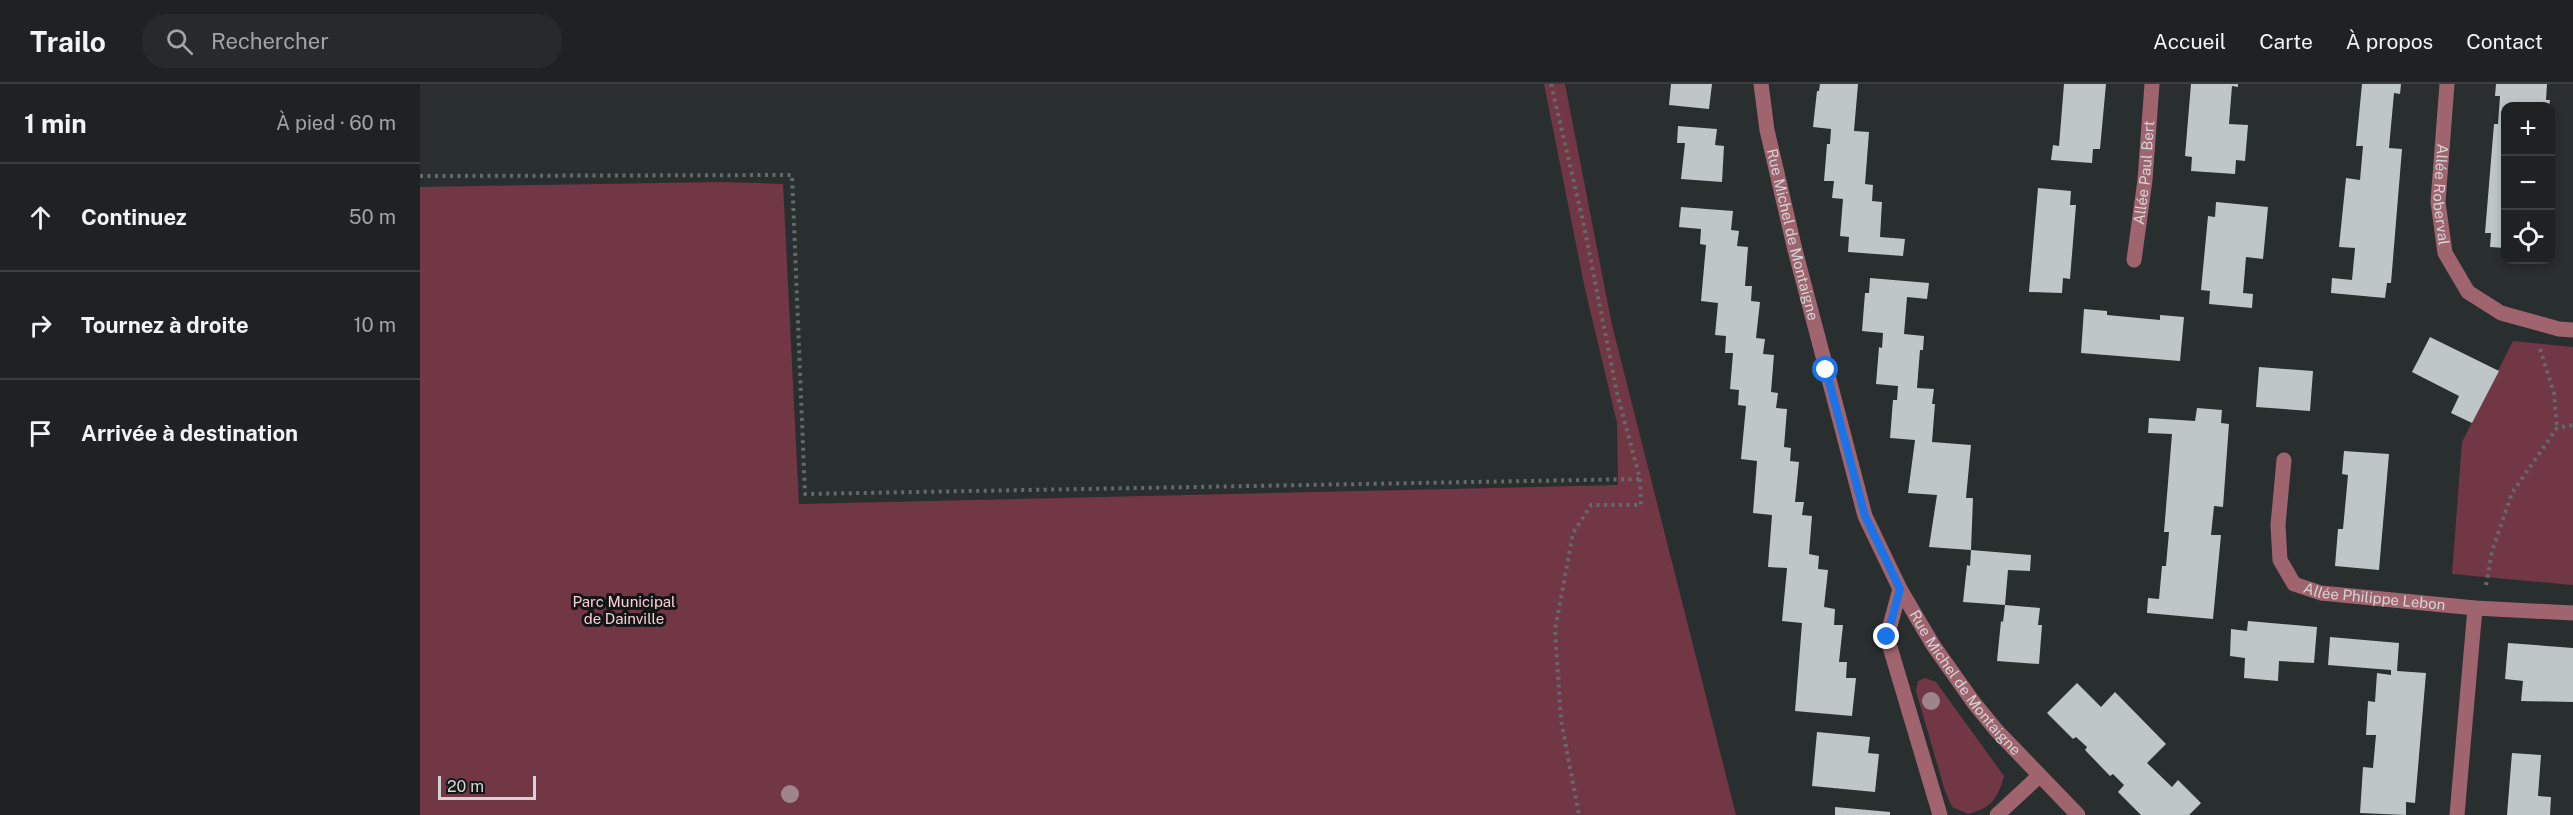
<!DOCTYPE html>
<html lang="fr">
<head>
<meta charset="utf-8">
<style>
  body { margin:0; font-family:"Public Sans",sans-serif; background:#272a2b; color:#f1f3f6 }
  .controls { position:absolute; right:18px; top:18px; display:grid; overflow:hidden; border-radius:12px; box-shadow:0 3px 9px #0003 }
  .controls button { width:54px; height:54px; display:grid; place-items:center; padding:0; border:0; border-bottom:2px solid #3c3f41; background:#1f2223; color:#f1f3f6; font:30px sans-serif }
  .scale { position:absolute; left:18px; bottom:15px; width:98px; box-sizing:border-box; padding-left:6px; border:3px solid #d2d5d6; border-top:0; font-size:16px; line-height:21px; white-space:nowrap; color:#d2d5d6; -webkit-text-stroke:4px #131616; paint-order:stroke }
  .stop { position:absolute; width:18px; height:18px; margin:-14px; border:4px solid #1a73e8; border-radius:50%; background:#fff }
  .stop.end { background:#1a73e8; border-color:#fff; box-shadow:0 2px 6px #0008 }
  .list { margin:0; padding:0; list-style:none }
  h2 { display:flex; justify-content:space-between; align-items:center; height:78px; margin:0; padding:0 24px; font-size:26px }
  h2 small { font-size:20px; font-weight:400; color:#a1a4a6 }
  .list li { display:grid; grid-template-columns:39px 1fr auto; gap:18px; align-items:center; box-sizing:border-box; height:108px; padding:0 24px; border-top:2px solid #3c3f41 }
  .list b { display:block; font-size:22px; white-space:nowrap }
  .list em { font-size:20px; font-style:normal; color:#a1a4a6 }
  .icon { flex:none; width:33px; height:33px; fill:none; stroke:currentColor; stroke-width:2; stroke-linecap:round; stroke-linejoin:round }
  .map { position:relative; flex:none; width:2153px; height:731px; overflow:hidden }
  header { display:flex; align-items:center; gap:36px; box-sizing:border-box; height:84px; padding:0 30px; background:#1f2223; border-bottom:2px solid #3c3f41 }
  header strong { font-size:28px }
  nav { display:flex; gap:33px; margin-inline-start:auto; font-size:21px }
  .search { width:420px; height:54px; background:#272a2b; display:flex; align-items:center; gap:15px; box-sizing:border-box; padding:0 21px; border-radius:24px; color:#a1a4a6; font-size:22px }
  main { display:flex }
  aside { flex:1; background:#1f2223 }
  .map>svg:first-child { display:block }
</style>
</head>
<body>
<header>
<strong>Trailo</strong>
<div class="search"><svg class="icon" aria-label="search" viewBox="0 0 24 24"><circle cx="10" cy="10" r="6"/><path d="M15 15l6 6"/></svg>Rechercher</div>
<nav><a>Accueil</a><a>Carte</a><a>À propos</a><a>Contact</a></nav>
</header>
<main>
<aside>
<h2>1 min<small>À pied · 60 m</small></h2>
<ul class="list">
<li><svg class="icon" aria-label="ahead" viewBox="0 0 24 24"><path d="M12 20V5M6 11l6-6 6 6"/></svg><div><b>Continuez</b></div><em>50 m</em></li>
<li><svg class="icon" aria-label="right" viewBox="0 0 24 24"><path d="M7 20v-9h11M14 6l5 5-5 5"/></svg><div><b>Tournez à droite</b></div><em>10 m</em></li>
<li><svg class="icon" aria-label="arrive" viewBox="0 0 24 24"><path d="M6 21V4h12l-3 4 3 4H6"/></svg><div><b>Arrivée à destination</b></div></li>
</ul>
</aside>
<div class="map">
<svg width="2153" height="731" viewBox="0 0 2153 731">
  <rect width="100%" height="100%" fill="#292e2f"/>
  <path fill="#723744" d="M1124 0H1145L1192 241 1316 731H0V103L303 98 363 100 379 420 1198 401 1197 339 1165 205Z
    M2093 257 2153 263V501L2032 490 2042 358Z
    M1505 594 1516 598 1584 692C1578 715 1571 724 1548 730L1532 723 1525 707 1496 607 1498 597Z"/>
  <path fill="#bfc6c7" d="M1251 0H1292L1289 25 1249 21Z
    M1400 0H1438L1434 47 1449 48 1445 100 1453 101 1452 117 1462 118 1460 153 1485 155 1483 172 1428 168 1429 153 1420 152 1423 115 1412 114 1414 97H1404L1407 60H1410L1411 45 1393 43 1397 7H1399Z
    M1644 0H1686L1680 65H1673L1672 79 1631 76 1633 61 1639 62Z
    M1771 0H1818V3L1812 2 1809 40 1828 41 1825 77 1816 76 1815 90 1771 87 1772 73 1765 72Z
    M1942 0H1981L1980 10 1974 9 1969 64 1982 65 1971 199H1967L1965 214 1911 209 1912 194 1932 196 1935 164 1919 163 1926 94 1940 96 1943 62H1936Z
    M2076 0H2127L2126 16H2130L2129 22H2085V164L2070 163 2071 149H2065L2074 40H2078L2080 12H2075Z
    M1258 42 1297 45 1295 61 1304 62 1302 98 1261 95 1265 59H1257Z
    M1618 104 1651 107 1650 121H1656L1650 195 1643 194 1642 209 1609 208Z
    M1796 118 1848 123 1843 175 1826 173 1823 209 1833 210 1832 224 1789 220 1790 207 1781 206 1788 132 1795 133Z
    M1261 123 1313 127 1311 146 1319 147 1317 162 1328 163 1325 202H1332L1331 217 1340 218 1336 254 1345 255 1343 270 1354 271 1351 308 1358 309 1356 324 1367 325 1364 363 1371 364 1370 377 1379 378 1375 418H1384L1382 431 1392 432 1389 470 1399 472 1398 485 1408 486 1404 523 1415 525 1414 541H1423L1419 578H1427L1426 594H1436L1432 632 1375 627 1382 539 1362 537 1367 484 1348 483 1352 431 1333 429 1337 377 1321 375 1326 322 1318 321 1319 306 1310 305 1313 269H1305L1306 252 1295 251 1298 219 1281 217 1286 161 1280 160 1281 145 1259 143Z
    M1450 194 1509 199 1507 215 1487 213 1484 250 1504 252 1503 266H1500L1497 304 1514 305 1512 320H1515L1512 358 1551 361 1546 414H1553L1551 466 1509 463 1517 411 1488 409 1495 356 1470 354 1473 316H1477L1478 302 1456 300 1459 263 1462 264 1463 249 1442 247 1445 209H1449Z
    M1664 225 1687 227V231L1740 236V231L1764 233 1760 277 1661 269Z
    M2010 253 2079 287 2052 339 2031 329 2039 312 1992 288Z
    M1839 283 1893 287 1890 327 1836 323Z
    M1777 324 1802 326 1801 339 1809 340 1803 423 1794 422 1791 451H1801L1793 535 1727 529 1728 514 1739 515 1742 482H1746L1749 448H1744L1752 350 1728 349 1729 334 1775 337Z
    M1924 367 1969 370 1959 486 1915 482 1918 445H1923L1928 391 1922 390Z
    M1551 466 1611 471 1610 487 1588 486 1585 521 1543 518 1547 481 1550 482Z
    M1585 521 1620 524 1618 541H1622L1619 580 1577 577 1581 537 1583 538Z
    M1828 537 1897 543 1894 579 1859 577 1858 597 1824 594 1825 574 1810 572 1811 545 1827 547Z
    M1910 553 1979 559 1977 587 2006 589 1995 719 1986 718V731L1940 729 1943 683 1953 684 1956 651H1946L1948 617 1955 618 1957 589 1971 591V586L1908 581Z
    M2088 559 2153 564V618L2101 617 2103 597 2085 595Z
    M1657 599 1681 623 1695 608 1746 660 1727 679 1752 703 1758 696 1781 719 1769 731H1721L1698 708 1704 701 1693 690 1690 692 1665 666 1667 663 1656 653 1653 655 1627 629Z
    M1397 648 1450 653 1448 669 1459 670 1455 708 1392 702Z
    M2092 669 2121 671 2118 712 2131 713 2130 731H2087Z
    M1415 723 1470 728V731H1415Z"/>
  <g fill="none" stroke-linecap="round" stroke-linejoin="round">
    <path stroke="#64696a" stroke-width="4" stroke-dasharray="3 4.5" stroke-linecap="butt" d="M1131 0 1163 137 1197 309 1220 395 1221 421H1171L1153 449 1135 546 1141 636 1159 731
      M0 92 372 91 385 410 1220 395
      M2120 265 2134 309 2137 344
      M2066 501 2072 467 2092 409 2137 344 2153 341"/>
    <g stroke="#a0646f" stroke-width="15">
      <path id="s1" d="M1341 0 1347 46 1375 166 1445 432 1480 505 1513 561 1554 619 1577 647 1658 731"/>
      <path id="s2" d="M2027 0 2018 118 2025 169 2048 208 2081 229 2139 245 2153 246"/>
      <path id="s3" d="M1714 176 1725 96 1732 0"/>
      <path id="s4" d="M1864 376 1858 441 1860 476 1874 500 1901 509 2055 524 2153 529"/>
      <path d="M1480 505 1467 553 1520 731"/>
      <path d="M1577 731 1619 692"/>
      <path d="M2037 731 2055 524"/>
    </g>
  </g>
  <g fill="#9e858a">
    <circle cx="1511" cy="617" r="9"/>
    <circle cx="370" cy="710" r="9"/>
  </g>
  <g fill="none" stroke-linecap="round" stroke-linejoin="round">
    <path stroke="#1a73e8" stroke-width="8" d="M1406 286 1445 432 1480 505 1467 553"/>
  </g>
  <g text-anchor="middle" stroke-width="6" stroke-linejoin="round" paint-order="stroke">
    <g font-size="15" fill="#d2d5d6" stroke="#131616">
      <text dy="5" stroke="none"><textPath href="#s3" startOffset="88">Allée Paul Bert</textPath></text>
      <text dy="5" stroke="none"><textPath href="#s2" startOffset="111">Allée Roberval</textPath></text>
      <text dy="5" stroke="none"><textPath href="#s1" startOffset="154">Rue Michel de Montaigne</textPath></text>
      <text dy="5" stroke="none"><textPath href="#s4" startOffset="210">Allée Philippe Lebon</textPath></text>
      <text dy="5" stroke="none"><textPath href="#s1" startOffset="640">Rue Michel de Montaigne</textPath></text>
    </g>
    <g font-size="15" fill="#feccd4" stroke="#131616">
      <text x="204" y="523">Parc Municipal<tspan x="204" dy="17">de Dainville</tspan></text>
    </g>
  </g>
</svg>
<div class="controls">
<button>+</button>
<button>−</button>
<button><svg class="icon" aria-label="locate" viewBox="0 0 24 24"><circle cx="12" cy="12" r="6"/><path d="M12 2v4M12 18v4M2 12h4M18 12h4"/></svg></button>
</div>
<div class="scale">20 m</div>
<div class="stop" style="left:1406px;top:286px"></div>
<div class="stop end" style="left:1467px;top:553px"></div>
</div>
</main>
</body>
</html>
